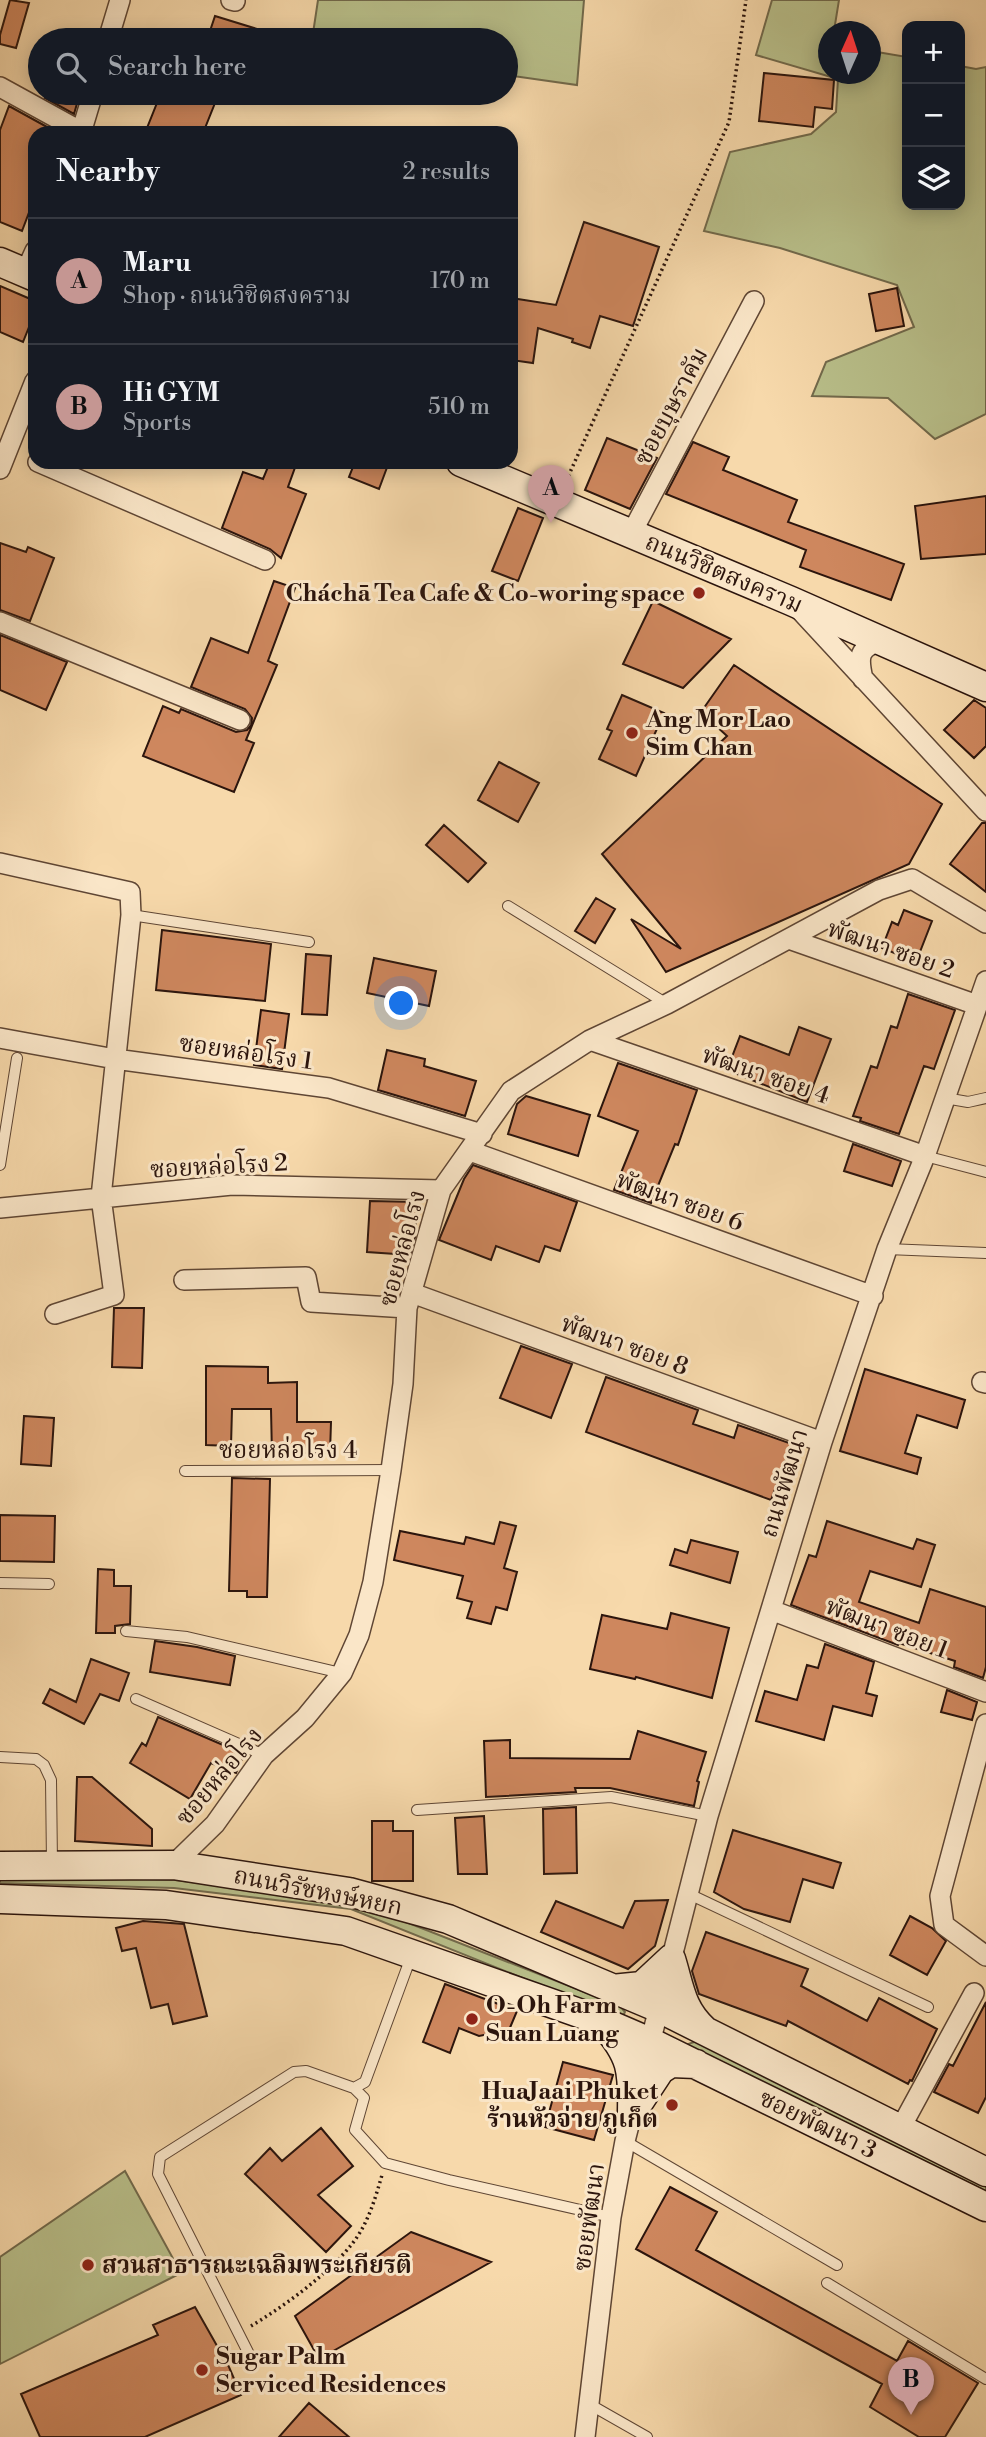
<!DOCTYPE html>
<html lang="en">
<head>
<meta charset="utf-8">
<style>
  body { margin:0; font-family:"Libre Bodoni","Noto Serif Thai",serif; background:#20242c; color:#f1f3f6 }
  .controls { position:absolute; right:21px; top:21px; display:grid; overflow:hidden; border-radius:14px; box-shadow:0 4px 18px #0003 }
  .controls button { width:63px; height:63px; display:grid; place-items:center; padding:0; border:0; border-bottom:2px solid #363941; background:#171b24; color:#f1f3f6; font:35px sans-serif }
  .compass { position:absolute; left:818px; top:21px; width:63px; height:63px; border-radius:50%; background:#171b24; box-shadow:0 4px 18px #0003; rotate:3deg }
  .you { position:absolute; left:402px; top:1004px; width:24px; height:24px; margin:-18px; border:5px solid #fff; border-radius:50%; background:#1a73e8; box-shadow:0 0 0 10px #1a73e833 }
  .badge { display:grid; place-items:center; width:46px; height:46px; border-radius:50%; background:#c59692; color:#111; font-size:23px; font-weight:700 }
  .pin { position:absolute; translate:-50% -58px; filter:drop-shadow(0 2px 4px #0008) }
  .pin::after { content:''; position:absolute; top:37px; width:24px; height:21px; background:inherit; clip-path:polygon(0 0,100% 0,50% 100%) }
  .list { margin:0; padding:0; list-style:none }
  h2 { display:flex; justify-content:space-between; align-items:center; height:91px; margin:0; padding:0 28px; font-size:30px }
  h2 small { font-size:23px; font-weight:400; color:#9ea1a6 }
  .list li { display:grid; grid-template-columns:46px 1fr auto; gap:21px; align-items:center; box-sizing:border-box; height:126px; padding:0 28px; border-top:2px solid #363941 }
  .list b { display:block; font-size:26px; white-space:nowrap }
  .list p { margin:0; font-size:23px; white-space:nowrap; color:#9ea1a6 }
  .list em { font-size:23px; font-style:normal; color:#9ea1a6 }
  .icon { flex:none; width:38px; height:38px; fill:none; stroke:currentColor; stroke-width:2; stroke-linecap:round; stroke-linejoin:round }
  .map { position:relative; flex:none; width:986px; height:2437px; overflow:hidden }
  .search { position:absolute; background:#171b24; box-shadow:0 4px 18px #0003; left:28px; top:28px; width:490px; height:77px; display:flex; align-items:center; gap:18px; box-sizing:border-box; padding:0 24px; border-radius:38px; color:#9ea1a6; font-size:26px }
  .panel { position:absolute; background:#171b24; box-shadow:0 4px 18px #0003; left:28px; top:126px; width:490px; height:343px; border-radius:21px }
  .map>svg:first-child { display:block }
</style>
</head>
<body>
<div class="map">
<svg width="986" height="2437" viewBox="0 0 986 2437">
  <rect width="100%" height="100%" fill="#f7d9ab"/>
  <filter id="stains"><feTurbulence type="fractalNoise" baseFrequency=".00286" numOctaves="4"/><feColorMatrix values="0 0 0 0 .2 0 0 0 0 .09 0 0 0 0 .02 0 0 0 .5 -.17"/></filter>
  <radialGradient id="worn" r=".72"><stop offset=".6" stop-color="#630" stop-opacity="0"/><stop offset="1" stop-color="#630" stop-opacity=".3"/></radialGradient>
  <path fill="#b9c08b" stroke="#726a4c" stroke-width="2" d="M318 0H584L577 85 506 75V40H312Z
    M772 0H839L834 31 828 32V74H870L871 51 907 57V205H960V66L976 69 986 67V414L935 439 888 398 812 396 826 362 914 327 897 285 780 248 704 231 730 152 811 134 836 112 838 79 756 55Z
    M0 1874 175 1880 355 1902 620 2006 625 2012 623 2016H617L351 1909 174 1888 0 1883Z
    M697 2041 986 2181V2195L691 2052 688 2044Z
    M125 2171 181 2273 0 2364V2257Z"/>
  <path fill="#ce875e" stroke="#2c150d" stroke-width="2" d="M10 0 29 3 16 48 0 44V35Z
    M215 16 280 36V40H207Z
    M764 73 834 80 832 109 815 107 813 127 759 121Z
    M47 93H80L74 114 45 98Z
    M161 93H219L203 133H145Z
    M9 106 58 133H35V211L30 210 22 231 0 222V130Z
    M584 222 659 247 633 326 600 316 590 348 572 342 573 339 538 328 533 363 511 360V298L556 305Z
    M0 286 35 301V312L23 342 0 332Z
    M897 288 904 326 876 331 869 294Z
    M607 438 657 458 630 509 585 490Z
    M693 442 729 457 723 470 797 500 788 522 904 564 891 600 800 567 806 550 666 494Z
    M270 462H297L288 487 306 494 281 558 270 549 222 528 243 472 263 479Z
    M355 462H389L379 489 349 477Z
    M986 496V554L921 559 915 506Z
    M518 508 543 518 518 581 492 571Z
    M0 543 26 552 28 547 54 558 30 621 0 610Z
    M274 581 295 588 268 661 277 665 246 740 254 743 234 792 143 756 163 706 179 713 181 709 236 732 247 730 251 725 252 718 245 709 191 687 211 638 248 653Z
    M653 601 731 639 683 688 623 664Z
    M0 635 67 662 46 710 0 690Z
    M734 665 942 804 909 864 666 972 631 919 681 949 602 854 727 736 701 712Z
    M622 695 664 713 636 776 599 759 612 731 607 729Z
    M974 700 986 708V746L974 758 944 730Z
    M499 762 539 783 518 822 478 800Z
    M982 823H986V892L950 864Z
    M444 825 486 863 468 882 426 845Z
    M596 898 615 909 595 943 575 931Z
    M904 910 932 921 916 962 882 948 892 922 898 925Z
    M162 930 271 944 265 1001 156 990Z
    M306 954 331 956 327 1015 302 1014Z
    M374 958 436 971 429 1006 367 993Z
    M908 994 955 1010 934 1069 924 1066 899 1134 860 1121 861 1118 853 1116 871 1066 877 1068 891 1026 897 1028Z
    M261 1010 289 1014 282 1069 254 1065Z
    M799 1027 831 1039 807 1102 727 1070 740 1036 789 1055Z
    M387 1050 425 1059 424 1066 476 1081 465 1116 378 1090Z
    M618 1063 697 1090 678 1145 675 1144 651 1203 614 1190 638 1131 598 1116Z
    M526 1096 590 1115 578 1156 508 1134 517 1104Z
    M853 1144 901 1161 892 1186 844 1171Z
    M473 1165 577 1202 560 1251 545 1246 539 1262 496 1246 491 1260 439 1240 464 1179Z
    M370 1201 417 1202 415 1237 410 1255 367 1252Z
    M114 1308H144L142 1368 112 1367Z
    M521 1346 572 1364 551 1418 500 1398Z
    M206 1366 268 1367V1383L297 1382V1422H331L330 1453H297V1456H272L271 1409H232L231 1446 206 1445Z
    M865 1369 965 1400 957 1428 917 1415 905 1453 921 1458 917 1474 840 1451Z
    M606 1377 698 1410 693 1424 734 1438 738 1425 792 1444 771 1500 586 1432Z
    M24 1416 54 1418 51 1466 21 1464Z
    M232 1478 270 1479 267 1597H247V1591H229Z
    M0 1515 55 1516 54 1562 0 1561Z
    M827 1521 913 1549 917 1539 935 1545 921 1587 870 1571 859 1602 919 1623 930 1589 986 1607V1667L983 1678 954 1667 955 1661 899 1643 898 1645 791 1605 809 1555 816 1557Z
    M500 1522 516 1526 504 1568 517 1572 507 1610 496 1607 491 1624 467 1618 472 1602 457 1598 463 1576 394 1560 400 1531 464 1544 466 1537 494 1544Z
    M691 1540 738 1552 730 1583 670 1565 675 1549 687 1553Z
    M98 1569 114 1570V1586H131L130 1624 115 1626V1633H96Z
    M671 1613 729 1628 712 1698 636 1677 635 1679 590 1669 602 1615 667 1629Z
    M155 1641 197 1647 235 1656 230 1685 150 1672Z
    M825 1644 874 1662 866 1693 877 1696 872 1716 833 1706 824 1740 756 1721 765 1691 797 1700 807 1665 818 1668Z
    M91 1659 129 1673 119 1701 100 1694 84 1724 43 1703 50 1689 76 1702Z
    M947 1690 977 1702 972 1720 941 1712Z
    M158 1717 244 1754 236 1773 211 1763 190 1799 130 1763 142 1743 146 1746Z
    M638 1731 706 1752 697 1781 699 1782 694 1806 610 1788H575L576 1792 486 1797 484 1741 510 1740V1758L630 1759Z
    M77 1777H92L152 1829V1846L75 1841Z
    M576 1807 577 1873 544 1874 543 1809Z
    M484 1816 487 1874H458L455 1818Z
    M372 1821H393V1831H413V1881H372Z
    M733 1830 841 1863 833 1888 803 1879 790 1922 744 1909 714 1892Z
    M668 1900 655 1946 628 1969 541 1932 556 1901 623 1928 635 1901Z
    M910 1916 932 1928 946 1941 927 1975 890 1955Z
    M143 1921 184 1924 207 2016 173 2024 168 2004 151 2008 136 1948 122 1951 116 1928Z
    M706 1932 808 1969 801 1986 867 2021 879 1998 937 2029 912 2081 910 2080 908 2084 788 2021 786 2026 699 1994 692 1971Z
    M445 1984 517 2011 509 2030 479 2036 459 2028 450 2053 423 2042Z
    M986 2002V2097L978 2113 934 2092 949 2064 953 2066Z
    M563 2062 613 2075 594 2140 545 2127Z
    M321 2128 353 2166 318 2195 351 2226 326 2252 245 2174 270 2148 282 2161Z
    M670 2187 717 2212 696 2250 897 2361 908 2341 978 2383 945 2437H919L870 2407 882 2384 636 2249Z
    M411 2232 491 2262 319 2359 295 2316Z
    M195 2307 229 2367 241 2395 145 2437H40L21 2394 158 2335 153 2325Z
    M309 2403 349 2437H279Z"/>
  <g fill="none" stroke-linecap="round" stroke-linejoin="round">
    <defs>
      <path id="lane" d="M508 906 667 1004
        M131 915 309 942
        M945 1098 968 1102 986 1098
        M925 1156 986 1172
        M0 1165 17 1058
        M887 1249 986 1253
        M185 1471 391 1470
        M0 1583 49 1584
        M126 1631 187 1637 341 1673
        M136 1699 264 1755
        M0 1757 36 1759 44 1765 51 1780 52 1864
        M417 1810 611 1797 708 1816
        M689 1894 928 2007
        M354 2088 364 2098 355 2130 385 2163 449 2180 611 2217
        M625 2141 837 2265
        M827 2283 986 2379
        M251 2358 158 2174 160 2157 294 2072 306 2071 354 2088 365 2082 411 1957
        M589 2404 647 2437"/>
      <path id="street" d="M231 0 235 1
        M108 40 120 0
        M0 87 82 132
        M81 133 93 93
        M25 273 35 251
        M38 462 265 560
        M0 469 35 381
        M631 534 754 301
        M799 609 986 811
        M0 622 240 720
        M863 679C858 657 858 648 881 641
        M0 863 130 892 131 915 101 1197 114 1295 55 1314
        M789 939 977 1005
        M0 1038 115 1059 329 1088 482 1134
        M590 1040 925 1156
        M470 1151 873 1296
        M0 1208 232 1185 441 1190
        M184 1280 306 1277 311 1302 407 1308
        M412 1293 822 1442
        M982 1382 986 1383
        M771 1610 986 1692
        M986 1724 940 1896 944 1925 986 1956
        M173 1865 215 1824 264 1755 305 1718 342 1673 359 1635 373 1582 391 1470 403 1384 407 1308 441 1190 511 1091 590 1040 667 1004 879 890 912 879 986 923
        M900 2129 974 1993
        M585 2437 611 2217 625 2141 708 1816 822 1442 887 1249 925 1156 986 981"/>
      <path id="secondary" d="M0 262 35 277
        M461 462 791 601 986 687
        M0 1866 173 1865 349 1892 448 1919 659 2008 986 2172
        M0 1899 166 1905 346 1931 599 2020 650 2042 986 2207
        M612 1989 642 1986 671 1959C680 1988 681 2009 704 2030
        M603 2023C632 2056 633 2070 632 2113
        M633 2111 660 2070 671 2063 696 2064"/>
    </defs>
    <use href="#lane" stroke="#5f4634" stroke-width="12"/>
    <use href="#street" stroke="#5f4634" stroke-width="22"/>
    <use href="#secondary" stroke="#2c150d" stroke-width="31"/>
    <path stroke="#2c150d" stroke-width="3.5" stroke-dasharray="2 3.5" stroke-linecap="butt" d="M566 481 729 122 746 0
      M251 2326C286 2305 327 2275 352 2244 368 2224 375 2199 382 2175"/>
    <use href="#lane" stroke="#fae6c8" stroke-width="10"/>
    <use href="#street" stroke="#fae6c8" stroke-width="19"/>
    <use href="#secondary" stroke="#fae6c8" stroke-width="28"/>
  </g>
  <g fill="#8f2418" stroke="#fae6c8" stroke-width="2.5">
    <circle cx="699" cy="593" r="7"/>
    <circle cx="632" cy="733" r="7"/>
    <circle cx="472" cy="2019" r="7"/>
    <circle cx="672" cy="2105" r="7"/>
    <circle cx="88" cy="2265" r="7"/>
    <circle cx="202" cy="2370" r="7"/>
  </g>
  <g text-anchor="middle" stroke-width="6" stroke-linejoin="round" paint-order="stroke">
    <g font-size="24" fill="#2c150d" stroke="#fae6c8">
      <text transform="translate(671 406) rotate(-62)" y="8">ซอยบุษราคัม</text>
      <text transform="translate(724 573) rotate(23)" y="8">ถนนวิชิตสงคราม</text>
      <text transform="translate(891 949) rotate(19)" y="8">พัฒนา ซอย 2</text>
      <text transform="translate(246 1052) rotate(8)" y="8">ซอยหล่อโรง 1</text>
      <text transform="translate(766 1075) rotate(19)" y="8">พัฒนา ซอย 4</text>
      <text transform="translate(219 1166) rotate(-3)" y="8">ซอยหล่อโรง 2</text>
      <text transform="translate(680 1201) rotate(20)" y="8">พัฒนา ซอย 6</text>
      <text transform="translate(402 1248) rotate(-75)" y="8">ซอยหล่อโรง</text>
      <text transform="translate(625 1345) rotate(20)" y="8">พัฒนา ซอย 8</text>
      <text x="288" y="1458">ซอยหล่อโรง 4</text>
      <text transform="translate(784 1483) rotate(-73)" y="8">ถนนพัฒนา</text>
      <text transform="translate(887 1628) rotate(21)" y="8">พัฒนา ซอย 1</text>
      <text transform="translate(219 1776) rotate(-50)" y="8">ซอยหล่อโรง</text>
      <text transform="translate(318 1891) rotate(11)" y="8">ถนนวิรัชหงษ์หยก</text>
      <text transform="translate(818 2124) rotate(26)" y="8">ซอยพัฒนา 3</text>
      <text transform="translate(589 2217) rotate(-82)" y="8">ซอยพัฒนา</text>
    </g>
    <g font-size="24" font-weight="bold" fill="#2c150d" stroke="#fae6c8" text-anchor="start">
      <text x="685" y="601" text-anchor="end">Cháchā Tea Cafe &amp; Co-woring space</text>
      <text x="646" y="727">Ang Mor Lao<tspan x="646" dy="28">Sim Chan</tspan></text>
      <text x="486" y="2013">O-Oh Farm<tspan x="486" dy="28">Suan Luang</tspan></text>
      <text x="658" y="2099" text-anchor="end">HuaJaai Phuket<tspan x="658" dy="28">ร้านหัวจ่าย ภูเก็ต</tspan></text>
      <text x="102" y="2273">สวนสาธารณะเฉลิมพระเกียรติ</text>
      <text x="216" y="2364">Sugar Palm<tspan x="216" dy="28">Serviced Residences</tspan></text>
    </g>
  </g>
  <rect width="100%" height="100%" filter="url(#stains)"/>
  <rect width="100%" height="100%" fill="url(#worn)"/>
</svg>
<div class="controls">
<button>+</button>
<button>−</button>
<button><svg class="icon" aria-label="layers" viewBox="0 0 24 24"><path d="M12 4l9 5-9 5-9-5zM3 14l9 5 9-5"/></svg></button>
</div>
<svg class="compass" viewBox="-18 -18 36 36"><path d="M0-13l5 13h-10z" fill="#e53935"/><path d="M0 13l5-13h-10z" fill="#9ea1a6"/></svg>
<div class="you"></div>
<div class="pin badge" style="left:551px;top:523px">A</div>
<div class="pin badge" style="left:911px;top:2415px">B</div>
<div class="search"><svg class="icon" aria-label="search" viewBox="0 0 24 24"><circle cx="10" cy="10" r="6"/><path d="M15 15l6 6"/></svg>Search here</div>
<section class="panel">
<h2>Nearby<small>2 results</small></h2>
<ul class="list">
<li><span class="badge">A</span><div><b>Maru</b><p>Shop · ถนนวิชิตสงคราม</p></div><em>170 m</em></li>
<li><span class="badge">B</span><div><b>Hi GYM</b><p>Sports</p></div><em>510 m</em></li>
</ul>
</section>
</div>
</body>
</html>
